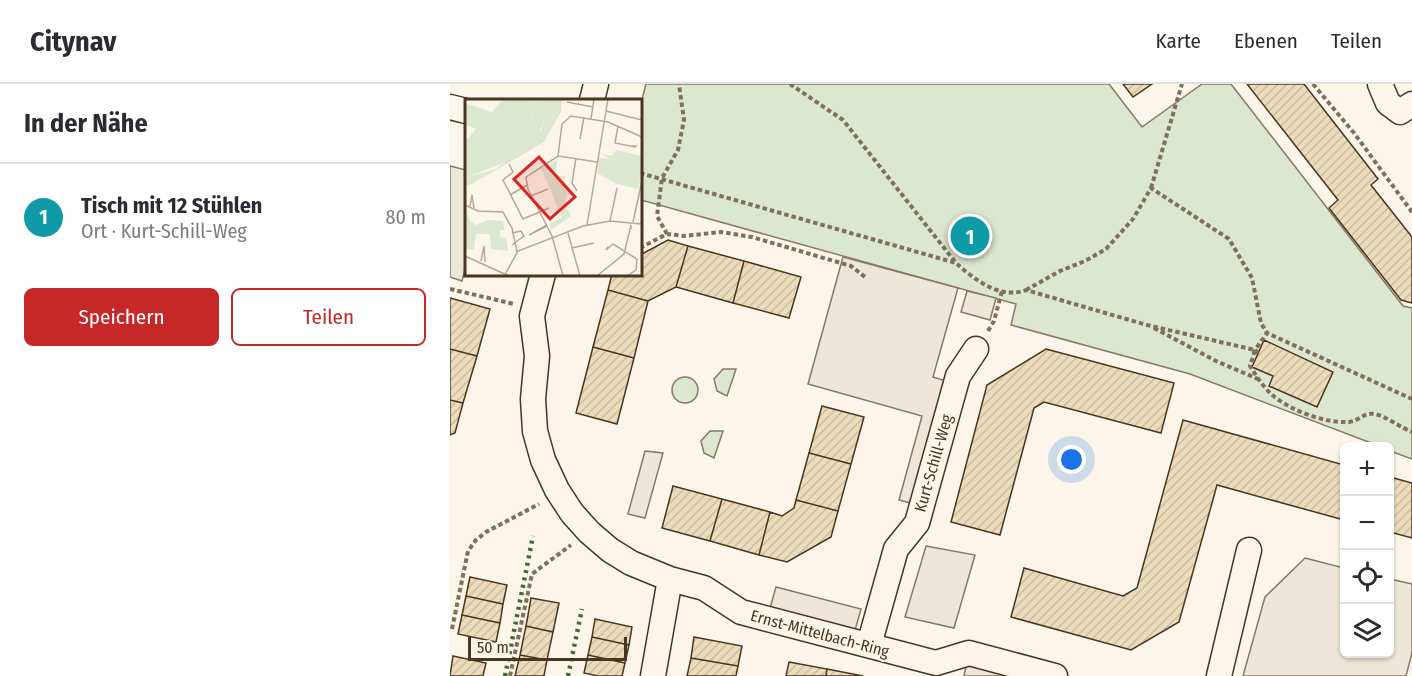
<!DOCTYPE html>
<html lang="de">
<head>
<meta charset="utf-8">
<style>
  body { margin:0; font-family:"Fira Sans Condensed",sans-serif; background:#f7f7f7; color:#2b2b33 }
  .controls { position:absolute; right:18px; bottom:18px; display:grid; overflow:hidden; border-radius:9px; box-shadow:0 2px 4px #0004 }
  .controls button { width:54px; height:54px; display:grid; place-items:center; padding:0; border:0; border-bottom:2px solid #e1e1e2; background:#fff; color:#2b2b33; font:30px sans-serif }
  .scale { position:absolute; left:18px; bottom:15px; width:159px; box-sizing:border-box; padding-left:6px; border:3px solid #4a3520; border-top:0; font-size:16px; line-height:21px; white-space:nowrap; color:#4a3520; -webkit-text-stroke:4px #fbf6e9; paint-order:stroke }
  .you { position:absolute; left:622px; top:376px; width:21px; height:21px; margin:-15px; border:4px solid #fff; border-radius:50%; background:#1a73e8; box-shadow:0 0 0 9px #1a73e833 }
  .badge { display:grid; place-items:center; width:39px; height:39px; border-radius:50%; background:#c62828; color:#fff; font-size:20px; font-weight:700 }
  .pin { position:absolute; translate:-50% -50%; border:3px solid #fff; box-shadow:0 2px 6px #0006 }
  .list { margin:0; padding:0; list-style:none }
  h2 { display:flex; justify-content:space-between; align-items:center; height:78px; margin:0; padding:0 24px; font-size:26px }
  h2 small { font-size:20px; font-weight:400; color:#7c7c81 }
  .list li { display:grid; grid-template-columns:39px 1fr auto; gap:18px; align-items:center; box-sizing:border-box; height:108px; padding:0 24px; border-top:2px solid #e1e1e2 }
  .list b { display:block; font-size:22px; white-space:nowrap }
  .list p { margin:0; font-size:20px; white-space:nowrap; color:#7c7c81 }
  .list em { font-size:20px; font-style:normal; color:#7c7c81 }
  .actions { display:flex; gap:12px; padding:18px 24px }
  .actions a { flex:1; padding:14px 0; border:2px solid #c62828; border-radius:9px; text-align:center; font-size:21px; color:#c62828 }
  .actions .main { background:#c62828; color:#fff }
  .icon { flex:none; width:33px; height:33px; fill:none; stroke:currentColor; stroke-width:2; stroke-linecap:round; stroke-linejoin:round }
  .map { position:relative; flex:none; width:962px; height:592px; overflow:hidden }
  header { display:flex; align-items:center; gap:36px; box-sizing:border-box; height:84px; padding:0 30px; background:#fff; border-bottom:2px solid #e1e1e2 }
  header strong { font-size:28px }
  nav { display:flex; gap:33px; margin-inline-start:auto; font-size:21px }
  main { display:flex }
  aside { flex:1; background:#fff }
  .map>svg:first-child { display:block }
</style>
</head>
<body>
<header>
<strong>Citynav</strong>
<nav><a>Karte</a><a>Ebenen</a><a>Teilen</a></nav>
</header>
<main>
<aside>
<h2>In der Nähe<small></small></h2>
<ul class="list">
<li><span class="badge" style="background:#0f9aa8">1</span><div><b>Tisch mit 12 Stühlen</b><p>Ort · Kurt-Schill-Weg</p></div><em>80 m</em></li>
</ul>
<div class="actions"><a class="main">Speichern</a><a>Teilen</a></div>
</aside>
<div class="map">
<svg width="962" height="592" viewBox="0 0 962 592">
  <defs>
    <pattern id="building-hatch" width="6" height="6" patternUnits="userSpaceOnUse" patternTransform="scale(1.5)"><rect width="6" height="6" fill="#ecdcbc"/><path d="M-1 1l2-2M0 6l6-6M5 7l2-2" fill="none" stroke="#ccbda1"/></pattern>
  </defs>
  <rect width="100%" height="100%" fill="#fbf6e9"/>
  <path fill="#dce7d0" stroke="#887966" stroke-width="1.5" d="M196 0H659L692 43 752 0H781L953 222 962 224V375L940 367V362H929L740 290 561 241 566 220 191 116V19Z
    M273 285H286L277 312 267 307 264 295Z
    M222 306a13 13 0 1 1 26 0a13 13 0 1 1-26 0Z
    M260 347H273L264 374 254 369 251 357Z"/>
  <path fill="#ede7d9" stroke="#887966" stroke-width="1.5" d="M0 82 16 86V181L12 197 0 193Z
    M393 173 508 204 483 293 503 299 468 421 449 416 472 332 358 300Z
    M517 207 546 214 540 236 511 228Z
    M195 367 213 369 195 434 178 430Z
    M476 462 525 471 504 544 455 533Z
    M855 474 894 484V570H940V495L962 500V569L956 592H793L815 513Z
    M326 503 411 525 402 557 317 535Z
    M519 569 605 592H514Z"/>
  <path fill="url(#building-hatch)" stroke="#4a3520" stroke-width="1.5" d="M673 0H702L683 13Z
    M797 0H854L928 95 921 101 962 153V219L951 216 879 124 888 116Z
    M218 156 238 162 226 203 198 217 158 206 162 190H190V171Z
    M238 162 294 177 283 219 226 203Z
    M294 177 351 193 339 234 283 219Z
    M158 206 198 217 184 274 143 263Z
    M0 214 40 225 27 272 0 265Z
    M814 256 883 288 867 323 819 302 823 292 802 283Z
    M143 263 184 274 167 340 126 329Z
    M0 265 27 272 13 319 0 316Z
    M596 265 724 299 711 349 594 318 584 324 550 451 501 438 537 301Z
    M0 316 13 319 5 349 0 351Z
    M372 322 414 333 401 380 359 369Z
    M733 336 894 381V436L767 401 729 538 681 566 561 533 574 484 673 512 687 504Z
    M359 369 401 380 388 427 346 416Z
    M940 393 962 399V454L940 448Z
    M223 402 272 415 260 457 212 444Z
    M272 415 320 428 309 471 260 457Z
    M346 416 388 427 381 453 337 478 309 471 320 428 332 432 344 424Z
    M20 493 57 501 53 520 16 512Z
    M16 512 53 520 50 539 12 531Z
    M81 514 109 519 103 548 76 542Z
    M12 531 50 539 46 558 8 550Z
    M145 535 182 543 179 561 142 553Z
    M76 542 103 548 97 576 70 571Z
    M142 553 179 561 175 579 138 571Z
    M244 553 292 562 288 582 241 574Z
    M70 571 97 576 94 592H65Z
    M138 571 175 579 172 592H148L134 589Z
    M3 572 36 579 33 592H0Z
    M241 574 288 582 286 592H237Z
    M339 578 377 585 376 592H336Z
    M377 585 413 592H376Z"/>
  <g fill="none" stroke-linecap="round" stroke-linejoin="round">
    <defs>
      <path id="minor" d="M930 0 938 19 950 28 962 20
        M142 16 146 0
        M0 23 16 27
        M93 190 82 232 87 272 83 315 85 347 93 376 107 406 122 429 139 448 160 466 181 479 220 495 254 504 291 528 486 579 519 569 605 592
        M419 561 446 465 467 439 508 292 526 265
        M203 592 220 495
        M769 592 799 466"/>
    </defs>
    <use href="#minor" stroke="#4a3520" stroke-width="27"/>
    <path stroke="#7f6f5c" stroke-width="4" stroke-dasharray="4.5 3" stroke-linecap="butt" d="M340 0 393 36 506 179
      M863 0 904 49 962 128
      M190 89 506 179C524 195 550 216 576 206L697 241 805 266 800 282C807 293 815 306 826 314 845 328 875 339 899 338 909 337 914 328 925 330 937 333 950 343 962 348
      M701 104 732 0
      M217 150 207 132 212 94 228 66 234 36 229 0
      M190 164 217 150 234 152 271 148 302 153 401 182 415 193
      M0 205 64 220
      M576 206 610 187 635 177 656 165 683 135 701 104 779 155 802 194 811 239 817 249 962 315
      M704 244 766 277 808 295
      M538 247 544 237 552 207
      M808 269 805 266 817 249
      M2 545 18 467 26 456 36 448 89 420
      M60 592 82 490 121 461"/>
    <use href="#minor" stroke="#fbf6e9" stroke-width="24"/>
    <path stroke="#436837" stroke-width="4.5" stroke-dasharray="3 4.5" stroke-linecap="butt" d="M55 592 83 452
      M118 592 132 525"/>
  </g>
  <g text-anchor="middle" stroke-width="4.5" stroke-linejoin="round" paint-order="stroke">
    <g font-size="16" fill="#4a3520" stroke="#fbf6e9">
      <text transform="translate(483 379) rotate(-74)" y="6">Kurt-Schill-Weg</text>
      <text transform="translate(370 549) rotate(15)" y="6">Ernst-Mittelbach-Ring</text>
    </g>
  </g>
  <g transform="translate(15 15)">
    <rect width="177" height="177" fill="#fbf6e9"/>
    <path d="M38 0H65L67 22 42 42 31 57 10 62 24 49V41L0 59V43L11 30 0 25V4L27 13ZM69 0H97L96 13 79 43 7 85 0 87V79L31 70 76 32 80 19 74 3Z" fill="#dce7d0"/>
    <path d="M65 0 75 3 80 19 68 49 58 48 54 58 0 79V59L17 42 25 41 29 49 13 61 31 57 42 42 67 22ZM151 51 177 57 174 90 152 85 132 74 134 59 146 60 135 55 147 57ZM92 61 91 76 100 77 98 88 103 90 100 106 106 117 86 131 84 125 97 119 76 69ZM1 111 5 122 11 126 23 121 38 122 40 131H35V138L41 139 43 152 26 150 25 135H11L9 150H1Z" fill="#dce7d0"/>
    <path fill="none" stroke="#b4a999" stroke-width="1.5" d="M102 3 128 8M141 12 177 21M126 20 129 0M153 27 150 44 170 48 171 47H167M115 40 119 18M93 57 97 25 106 17 143 23 177 38M111 59 107 84 112 92M44 65 48 73 38 81 58 120 84 109M45 96 62 86M66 97 83 90M0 106 13 112 38 113 47 129 52 153M5 107 7 96 9 109M145 122 152 89M168 123 177 82M122 126 143 0M82 127 64 136 82 126M103 134 115 177M47 146 59 137 56 132 47 134M143 148 141 151 148 145 172 160 171 171 162 177M107 149 129 144M0 157 44 177M16 162 19 147 20 163M39 177 53 152 118 127 145 122 177 125M98 177 87 137 63 90 61 78 93 57 132 63M132 177 159 155 166 126V130"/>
    <path fill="#d62828" fill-opacity="0.15" stroke="#d62828" stroke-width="3" d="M74 58 110 98 85 120 49 80Z"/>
    <rect width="177" height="177" fill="none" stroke="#4a3520" stroke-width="3"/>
  </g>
</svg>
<div class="controls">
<button>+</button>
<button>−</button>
<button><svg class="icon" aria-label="locate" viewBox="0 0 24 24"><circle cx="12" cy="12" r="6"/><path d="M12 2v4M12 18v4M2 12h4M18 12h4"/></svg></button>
<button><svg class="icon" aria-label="layers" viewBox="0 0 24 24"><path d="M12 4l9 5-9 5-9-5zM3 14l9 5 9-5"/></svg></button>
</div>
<div class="scale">50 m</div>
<div class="you"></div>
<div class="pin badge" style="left:520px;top:152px;background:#0f9aa8">1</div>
</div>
</main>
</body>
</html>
